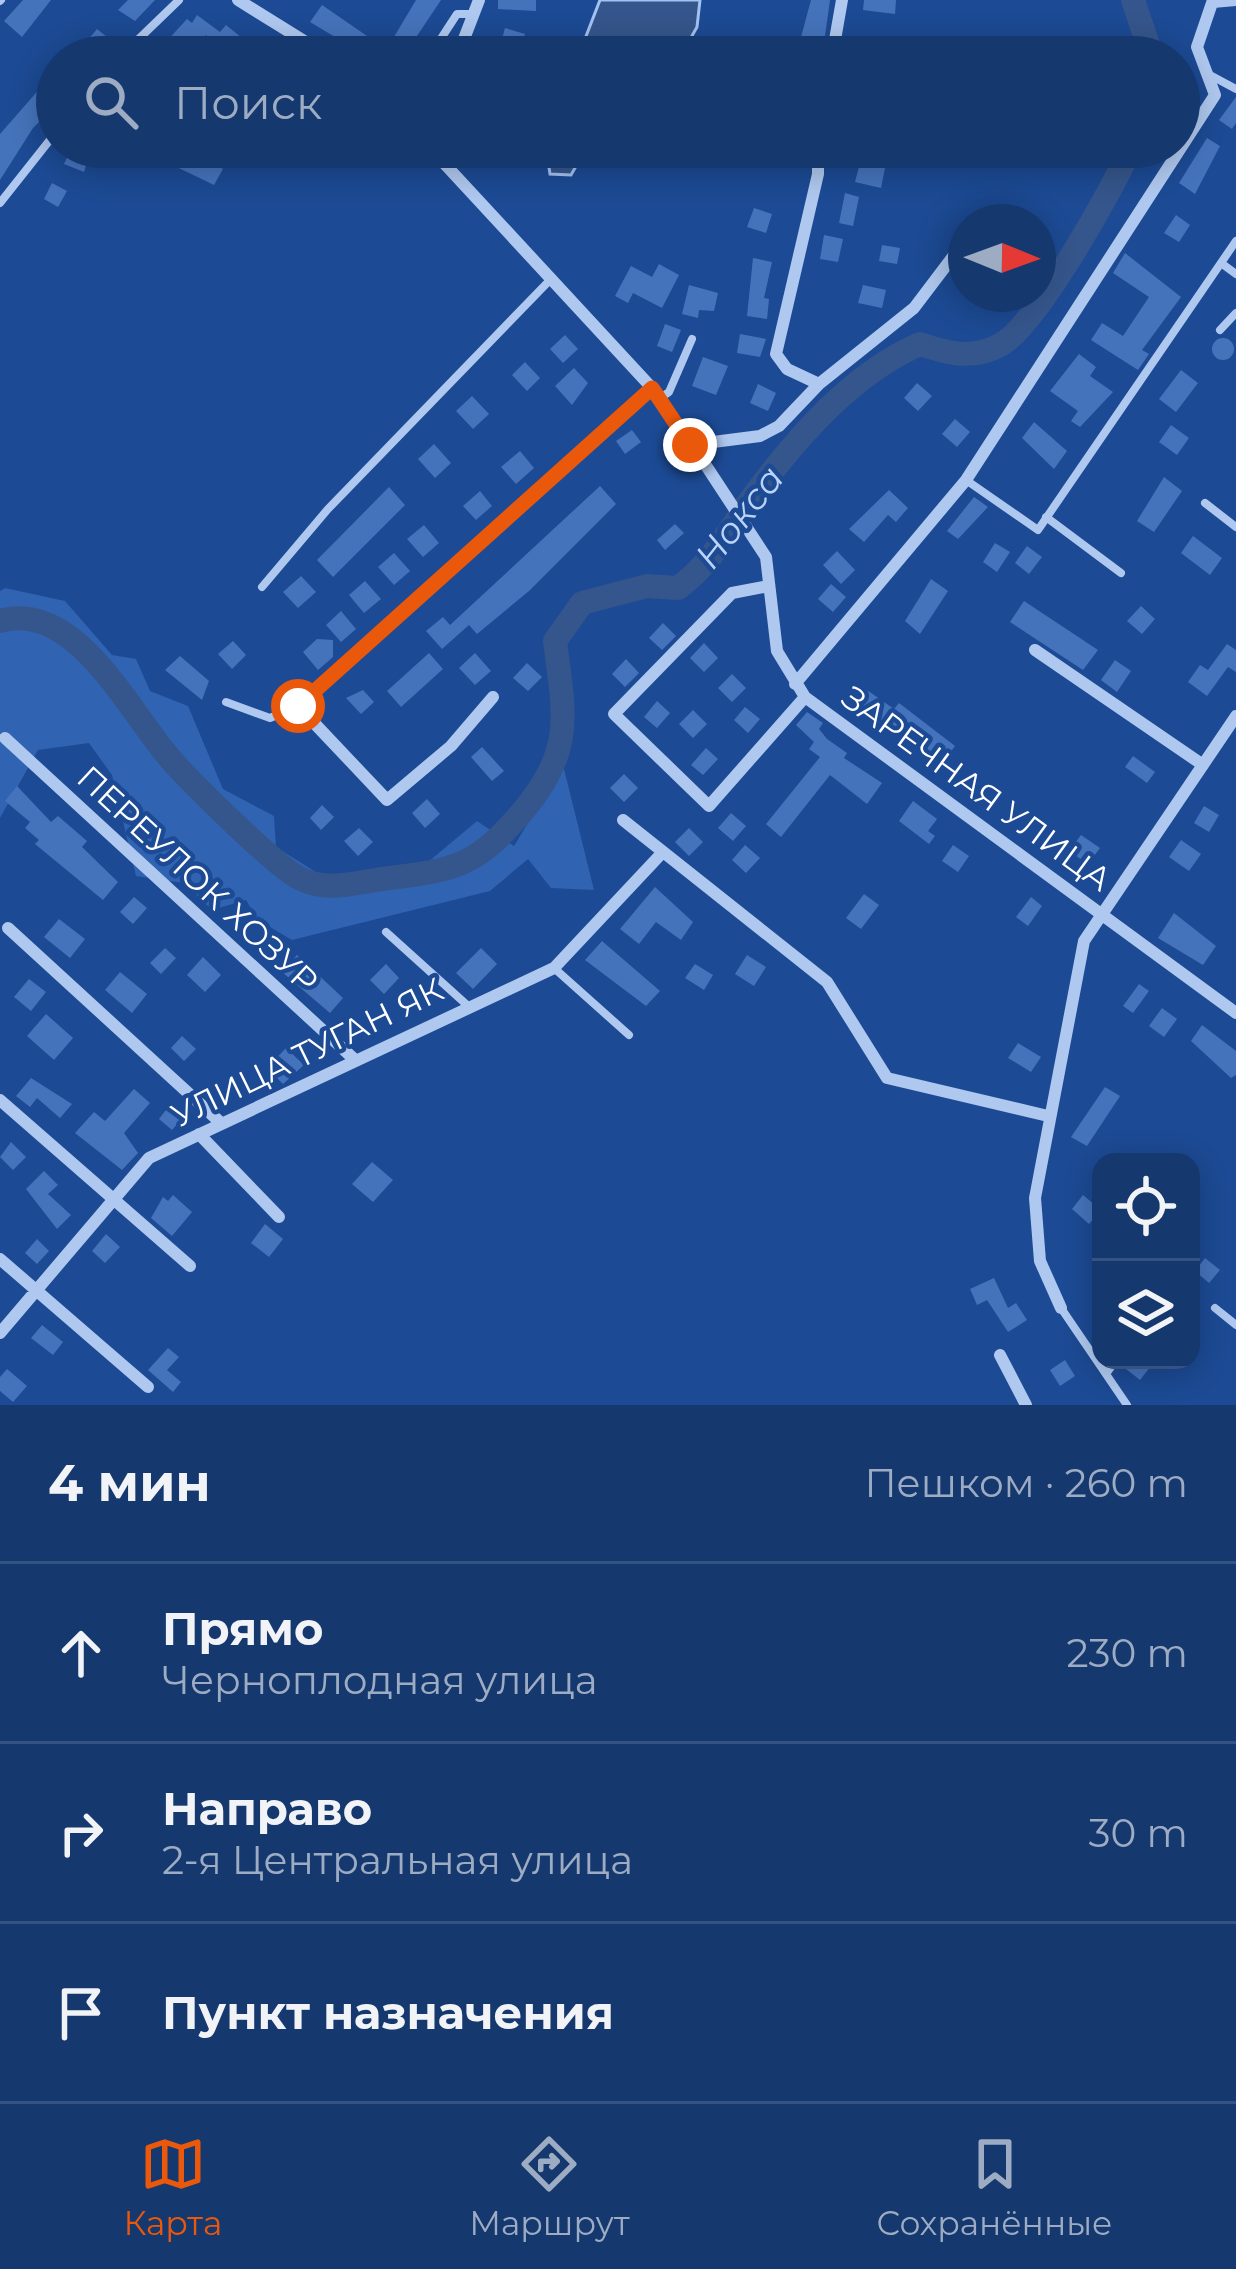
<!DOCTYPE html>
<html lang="ru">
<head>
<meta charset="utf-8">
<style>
  body { margin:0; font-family:Montserrat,sans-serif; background:#224377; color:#f1f3f6 }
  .controls { position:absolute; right:36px; bottom:36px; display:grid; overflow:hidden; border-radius:24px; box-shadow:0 6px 30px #0003 }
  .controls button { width:108px; height:108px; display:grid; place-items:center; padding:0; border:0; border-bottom:3px solid #345282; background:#15386f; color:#f1f3f6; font:60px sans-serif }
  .compass { position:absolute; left:948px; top:204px; width:108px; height:108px; border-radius:50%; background:#15386f; box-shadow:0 6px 30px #0003; rotate:91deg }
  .stop { position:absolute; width:36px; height:36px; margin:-27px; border:9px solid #ea580c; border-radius:50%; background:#fff }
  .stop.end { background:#ea580c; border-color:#fff; box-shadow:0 3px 12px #0008 }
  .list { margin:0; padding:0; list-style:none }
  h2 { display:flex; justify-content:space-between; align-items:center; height:156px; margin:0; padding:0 48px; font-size:51px }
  h2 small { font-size:39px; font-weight:400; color:#9dacc3 }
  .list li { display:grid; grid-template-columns:78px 1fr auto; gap:36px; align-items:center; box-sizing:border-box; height:180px; padding:0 48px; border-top:3px solid #345282 }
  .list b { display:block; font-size:45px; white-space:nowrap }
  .list p { margin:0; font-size:39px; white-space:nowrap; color:#9dacc3 }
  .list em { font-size:39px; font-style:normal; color:#9dacc3 }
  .icon { flex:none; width:66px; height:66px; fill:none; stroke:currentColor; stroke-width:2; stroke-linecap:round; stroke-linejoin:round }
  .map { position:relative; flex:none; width:1236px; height:1405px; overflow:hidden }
  .search { position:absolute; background:#15386f; box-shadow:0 6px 30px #0003; left:36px; right:36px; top:36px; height:132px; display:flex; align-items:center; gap:30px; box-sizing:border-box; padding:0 42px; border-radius:66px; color:#9dacc3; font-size:45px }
  .sheet { height:696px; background:#15386f }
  nav { display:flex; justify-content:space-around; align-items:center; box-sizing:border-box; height:168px; border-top:3px solid #345282; background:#15386f; font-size:33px; color:#9dacc3 }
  nav a { display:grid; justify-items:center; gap:6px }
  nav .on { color:#ea580c }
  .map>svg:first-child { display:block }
</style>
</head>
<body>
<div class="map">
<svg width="1236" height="1405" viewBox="0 0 1236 1405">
  <rect width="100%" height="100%" fill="#1c4a94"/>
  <path fill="#3063b2" d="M5 588 65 601 112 655 136 659 150 691 188 706 223 789 274 816 276 847 322 876 422 867 477 821 514 846 563 765 594 890 551 888 528 859 490 891 292 940 258 920 246 900 212 910 184 883 136 876 112 775 89 743 38 750 0 818V591Z"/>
  <path fill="#35568c" stroke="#a2c2f1" stroke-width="3" d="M600 0H700L697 27 680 57H578Z
    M546 147H587L571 175 550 174Z"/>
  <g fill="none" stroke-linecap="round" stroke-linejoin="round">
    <path stroke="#35568c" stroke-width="24" d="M1133 0 1152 57
      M0 621C77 599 131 716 173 762 193 784 278 869 301 879 329 893 361 881 390 878 458 870 478 864 523 811 575 749 564 715 555 641L582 603 647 586 678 588C713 562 729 529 755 494 798 436 853 373 920 344 949 354 974 360 1002 344 1038 322 1113 189 1131 147"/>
  </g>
  <path fill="#4573bb" d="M23 0H51L22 37 4 21Z
    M128 0H155L135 21 118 10Z
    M416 0H441L403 57H382Z
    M498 0H536V11L498 9Z
    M811 0H830L824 43 801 37Z
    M864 0H896L895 14 863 10Z
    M322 5 370 38 360 52 310 22Z
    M197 15 220 32 226 25 241 37 229 53 206 35 196 48 189 43 177 57H152L187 19 192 23Z
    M505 28 525 34 519 52 500 46Z
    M97 29 112 41 99 57H74Z
    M42 86 57 104 33 128 0 180V134Z
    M1236 97V123L1232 129 1219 120Z
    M1207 138 1220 146 1195 194 1179 183Z
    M135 147H184L223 169 214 185Z
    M1055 147H1091L1088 159Z
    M70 151 88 159 84 172 64 164Z
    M860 163 885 168 881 188 855 182Z
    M52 183 67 191 58 207 44 199Z
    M845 193 859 197 853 226 839 223Z
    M754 208 772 214 766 233 747 227Z
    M1176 215 1190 225 1179 242 1164 233Z
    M824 235 843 239 838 262 820 259Z
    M882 245 900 248 897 264 879 261Z
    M1125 253 1181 297 1142 350 1149 354 1138 370 1091 340 1102 323 1123 336 1149 297 1113 273Z
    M753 258 772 262 764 298 769 299 767 319 747 316Z
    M659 264 679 275 662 308 633 293 628 303 615 296 631 266 652 277Z
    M689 285 718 293 714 311 699 310 698 318 682 314Z
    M863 285 886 290 882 308 858 303Z
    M665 324 681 330 672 352 657 346Z
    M740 334 766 339 760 357 737 353Z
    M565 335 578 349 563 363 550 349Z
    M1212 349a11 11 0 1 1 22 0a11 11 0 1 1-22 0Z
    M1079 354 1096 367 1090 376 1113 392 1080 427 1071 421 1078 411 1050 391Z
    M703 357 728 366 716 395 692 386Z
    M525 362 540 378 527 391 512 375Z
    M574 368 588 383 572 405 555 386Z
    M1181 370 1198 383 1176 412 1159 399Z
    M917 383 932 396 918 411 904 398Z
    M758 384 776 393 768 411 750 403Z
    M472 396 489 414 473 429 456 411Z
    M955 419 970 432 957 447 942 434Z
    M1034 422 1067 451 1054 469 1022 438Z
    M1171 425 1189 438 1177 455 1159 442Z
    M632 430 641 442 625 454 616 441Z
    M434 444 451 463 435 478 418 459Z
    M520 451 534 468 516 484 501 467Z
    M1164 477 1182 491 1154 532 1137 521Z
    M600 486 616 504 529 591 477 634 469 625 442 649 426 631 443 617 450 625Z
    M389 487 405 505 333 577 317 560Z
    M889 490 908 508 896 522 888 515 864 542 849 529Z
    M480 491 492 506 476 520 463 506Z
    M974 497 988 507 958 539 947 531Z
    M675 524 684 533 665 550 657 540Z
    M424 525 439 543 423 557 407 539Z
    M1193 536 1222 558 1210 575 1181 553Z
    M995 543 1010 552 997 572 983 562Z
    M1027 546 1042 557 1029 574 1015 563Z
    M837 551 855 570 841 584 823 565Z
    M394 553 410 571 394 585 378 567Z
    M301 576 316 592 298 608 283 592Z
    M931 579 948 591 920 634 905 621Z
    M365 581 381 599 364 613 349 595Z
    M831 584 846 597 833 612 818 599Z
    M1024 601 1098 650 1083 670 1010 622Z
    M1141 606 1155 619 1142 634 1127 621Z
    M341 611 356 629 341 642 326 625Z
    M663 623 676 636 662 650 649 638Z
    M317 639 333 640V657L318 670 303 652Z
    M233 641 246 655 232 669 218 654Z
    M704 643 718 658 704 672 690 658Z
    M1227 644 1236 650V672L1228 667 1207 696 1188 682 1200 665 1208 670Z
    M429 653 443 669 401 707 387 691Z
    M475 653 491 671 475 685 459 668Z
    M180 656 209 681 202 700 165 670Z
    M626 659 639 673 625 687 612 674Z
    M1115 660 1131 671 1117 692 1101 680Z
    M527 663 542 677 528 691 513 678Z
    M732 674 746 688 732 702 718 688Z
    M864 688 894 709 899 703 955 746 939 768 871 714 868 719 851 707Z
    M363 690 374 702 361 714 346 698Z
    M657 701 670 713 657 728 644 717Z
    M745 707 760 719 748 733 734 720Z
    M693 710 707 724 693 738 679 724Z
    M807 712 823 723 819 729 827 739 847 753 844 758 882 783 867 804 830 775 781 837 766 824 820 757 809 749 814 742 796 725Z
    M482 747 504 771 492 781 471 757Z
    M706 748 718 759 703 775 691 765Z
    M1133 756 1155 772 1147 783 1125 767Z
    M624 774 638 788 624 802 610 788Z
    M17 786 51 822 58 816 87 841 82 847 118 882 103 900 35 844 39 840 25 828 30 822 5 801Z
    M427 799 440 814 425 828 412 813Z
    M913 801 937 819 928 831 935 836 929 844 899 821Z
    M322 805 334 817 321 830 310 818Z
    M1204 806 1219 815 1209 832 1194 823Z
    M731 813 746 826 733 841 718 828Z
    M359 828 373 842 358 856 344 841Z
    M689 828 703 842 689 856 675 842Z
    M1081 835 1100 848 1088 864 1069 851Z
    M1181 840 1201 854 1189 871 1169 857Z
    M745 845 760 858 746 873 732 860Z
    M953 845 969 856 958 872 942 861Z
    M655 887 693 922 681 940 656 922 639 944 620 929Z
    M864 894 879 905 861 929 846 918Z
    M134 897 147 908 133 924 120 912Z
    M1031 897 1042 906 1028 926 1016 917Z
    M1174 913 1216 946 1203 965 1158 938Z
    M59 919 85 939 70 958 44 937Z
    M602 941 660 991 646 1006 585 960Z
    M165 948 176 958 161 974 150 963Z
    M481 948 497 964 473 989 456 973Z
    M297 955 343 998 330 1013 282 972Z
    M747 955 766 967 754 986 735 974Z
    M203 957 221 975 205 992 187 975Z
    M386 964 399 978 384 994 370 980Z
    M695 964 713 975 704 990 685 978Z
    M120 972 147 994 132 1013 105 990Z
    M29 979 46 992 31 1011 14 997Z
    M1139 984 1149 991 1133 1013 1123 1006Z
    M1162 1008 1177 1019 1164 1037 1149 1026Z
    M46 1014 73 1038 54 1060 27 1036Z
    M1202 1025 1236 1051V1075L1231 1078 1191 1041Z
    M182 1036 196 1049 184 1061 171 1048Z
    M1018 1043 1041 1057 1031 1072 1008 1058Z
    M286 1048 304 1065 283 1084 267 1068Z
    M31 1078 72 1104 60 1118 37 1098 30 1107 16 1096Z
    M1105 1087 1120 1096 1087 1146 1071 1137Z
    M134 1089 150 1103 124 1133 138 1153 122 1170 75 1133 94 1112 105 1121Z
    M172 1102 186 1114 172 1130 159 1119Z
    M11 1142 26 1157 13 1170 0 1157Z
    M372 1162 393 1180 373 1202 352 1184Z
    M44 1171 58 1185 48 1194 71 1215 57 1229 26 1189Z
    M173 1195 192 1212 172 1236 151 1218 163 1197 168 1201Z
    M1083 1195 1101 1210 1089 1224 1072 1209Z
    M265 1224 283 1239 269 1257 251 1243Z
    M106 1234 120 1247 105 1263 92 1251Z
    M37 1239 49 1251 37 1264 25 1253Z
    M1205 1258 1220 1270 1209 1283 1195 1271Z
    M994 1278 1008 1308 1016 1303 1027 1320 1008 1332 987 1300 977 1305 970 1289Z
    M42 1325 63 1342 53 1355 31 1338Z
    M168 1348 179 1357 167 1370 181 1382 173 1392 148 1370Z
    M1065 1360 1075 1376 1060 1386 1050 1370Z
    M1133 1360 1150 1367 1140 1380 1126 1369Z
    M7 1369 27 1386 13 1402 0 1391V1377Z"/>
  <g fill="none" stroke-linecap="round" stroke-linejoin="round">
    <path stroke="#afc8ef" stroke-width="8" d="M0 1 1 0
      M120 57 179 0
      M429 57 457 14H473
      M1208 74 1236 89
      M227 147 234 151
      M0 203 57 131
      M1221 263 1236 274
      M1220 330 1236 313
      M659 399 669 392 692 339
      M966 480 1038 530 1236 241
      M1205 503 1236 527
      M1046 517 1121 573
      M262 587 328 509 550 280
      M226 702 270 718 298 706
      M386 932 467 1005
      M554 968 629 1035
      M1061 1308 1127 1405
      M1215 1308 1236 1325
      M1106 1374 1116 1360"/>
    <path stroke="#afc8ef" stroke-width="12" d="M238 0 330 57
      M1213 2 1236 0
      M457 57 479 0
      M832 57 842 0
      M429 147 652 388 703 461 766 557 777 651 805 697 1236 1013
      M818 147V174L776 354 787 369 819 384
      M690 445 760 436 779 426 819 384 914 308 961 246
      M769 586 732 593 614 714 709 806 805 697
      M1035 650 1203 765
      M795 684 966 480 1215 95 1197 47 1213 0
      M493 697 451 746 387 800 298 706 652 388
      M5 738 354 1059
      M623 820 827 982 887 1078 1048 1116
      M8 928 221 1123
      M0 1100 190 1266
      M199 1134 279 1217
      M0 1259 148 1387
      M1061 1308 1040 1261 1035 1198 1084 941 1236 716
      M0 1333 149 1158 554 968 662 853
      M1000 1355 1026 1405"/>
  </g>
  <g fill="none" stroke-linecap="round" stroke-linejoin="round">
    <path stroke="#ea580c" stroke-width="15" d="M298 706 652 388 690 445"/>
  </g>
  <g text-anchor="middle" stroke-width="9" stroke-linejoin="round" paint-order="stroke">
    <g font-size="33" fill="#fff" stroke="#1c4a94">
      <text transform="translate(977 788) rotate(36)" y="12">ЗАРЕЧНАЯ УЛИЦА</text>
      <text transform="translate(198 879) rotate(43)" y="12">ПЕРЕУЛОК ХОЗУР</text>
      <text transform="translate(307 1052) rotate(-26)" y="12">УЛИЦА ТУГАН ЯК</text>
    </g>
    <g font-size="36" font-style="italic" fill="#bbd3f6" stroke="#1c4a94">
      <text transform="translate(739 517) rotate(-52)" y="13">Нокса</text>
    </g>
  </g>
</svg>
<div class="controls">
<button><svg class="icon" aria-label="locate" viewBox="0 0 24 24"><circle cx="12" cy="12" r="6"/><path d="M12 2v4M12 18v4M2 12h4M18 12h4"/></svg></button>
<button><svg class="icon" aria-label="layers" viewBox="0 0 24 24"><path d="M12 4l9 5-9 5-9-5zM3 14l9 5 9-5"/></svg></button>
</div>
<svg class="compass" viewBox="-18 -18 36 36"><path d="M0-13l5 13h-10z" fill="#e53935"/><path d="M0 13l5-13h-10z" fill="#9dacc3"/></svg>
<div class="stop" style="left:298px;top:706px"></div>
<div class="stop end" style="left:690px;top:445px"></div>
<div class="search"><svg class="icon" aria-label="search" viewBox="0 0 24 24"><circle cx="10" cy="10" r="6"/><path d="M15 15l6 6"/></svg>Поиск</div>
</div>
<section class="sheet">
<h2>4 мин<small>Пешком · 260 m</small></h2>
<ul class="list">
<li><svg class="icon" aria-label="ahead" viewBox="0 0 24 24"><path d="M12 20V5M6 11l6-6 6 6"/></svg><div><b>Прямо</b><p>Черноплодная улица</p></div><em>230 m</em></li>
<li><svg class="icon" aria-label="right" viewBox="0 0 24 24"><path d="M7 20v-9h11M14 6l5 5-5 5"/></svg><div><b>Направо</b><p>2-я Центральная улица</p></div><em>30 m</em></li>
<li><svg class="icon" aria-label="arrive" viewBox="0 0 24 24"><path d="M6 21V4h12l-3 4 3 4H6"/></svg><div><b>Пункт назначения</b></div></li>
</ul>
</section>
<nav>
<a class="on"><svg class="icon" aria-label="map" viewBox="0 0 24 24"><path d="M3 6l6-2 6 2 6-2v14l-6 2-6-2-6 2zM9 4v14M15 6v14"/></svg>Карта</a>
<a><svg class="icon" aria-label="directions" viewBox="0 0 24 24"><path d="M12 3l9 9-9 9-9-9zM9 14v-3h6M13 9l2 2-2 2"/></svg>Маршрут</a>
<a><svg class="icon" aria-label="saved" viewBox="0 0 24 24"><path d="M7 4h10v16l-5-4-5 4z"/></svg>Сохранённые</a>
</nav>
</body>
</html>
